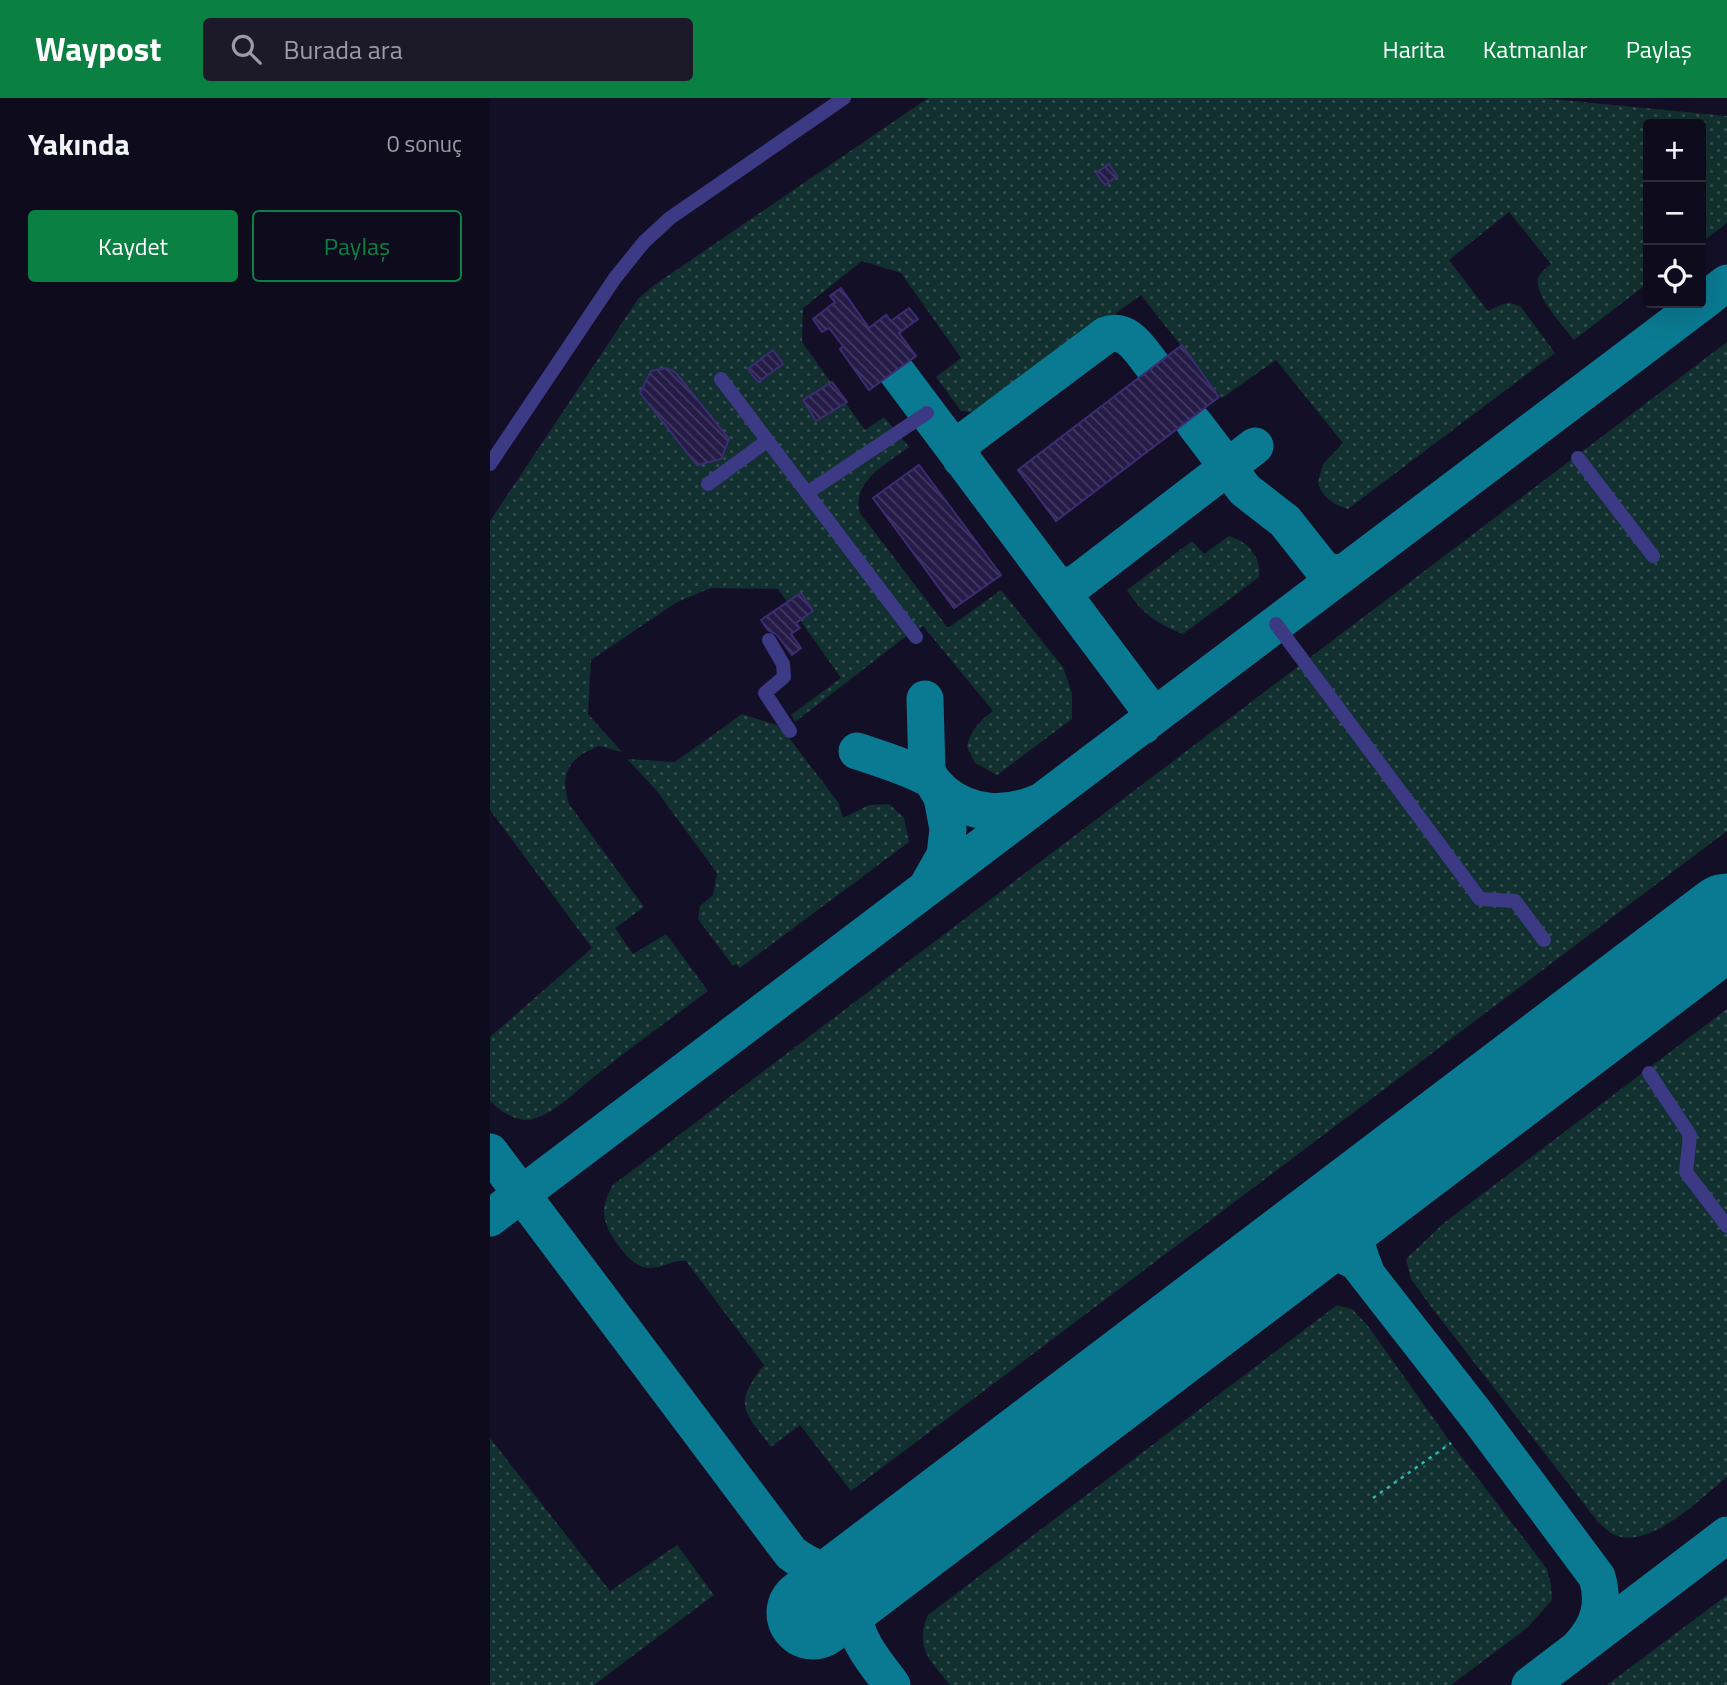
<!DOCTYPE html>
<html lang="tr">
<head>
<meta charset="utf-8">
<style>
  body { margin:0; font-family:"Titillium Web",sans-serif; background:#1c1929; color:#f1f3f6 }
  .controls { position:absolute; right:21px; top:21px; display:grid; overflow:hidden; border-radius:7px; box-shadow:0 7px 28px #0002 }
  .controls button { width:63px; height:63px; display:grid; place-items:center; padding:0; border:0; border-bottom:2px solid #2e2b3b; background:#0e0b1c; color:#f1f3f6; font:35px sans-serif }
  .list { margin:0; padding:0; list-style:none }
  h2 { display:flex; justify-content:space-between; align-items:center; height:91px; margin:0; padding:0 28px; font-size:30px }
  h2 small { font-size:23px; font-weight:400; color:#9b9ba3 }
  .actions { display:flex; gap:14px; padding:21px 28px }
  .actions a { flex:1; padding:16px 0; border:2px solid #0b8043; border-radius:7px; text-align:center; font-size:24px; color:#0b8043 }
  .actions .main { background:#0b8043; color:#fff }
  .icon { flex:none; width:38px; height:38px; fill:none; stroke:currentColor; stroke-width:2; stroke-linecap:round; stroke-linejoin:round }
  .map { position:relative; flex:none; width:1237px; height:1587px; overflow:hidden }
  header { display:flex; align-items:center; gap:42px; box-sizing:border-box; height:98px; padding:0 35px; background:#0b8043; color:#fff }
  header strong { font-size:33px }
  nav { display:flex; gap:38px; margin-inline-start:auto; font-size:24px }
  .search { width:490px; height:63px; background:#1c1929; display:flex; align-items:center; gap:18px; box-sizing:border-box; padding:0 24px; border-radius:7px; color:#9b9ba3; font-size:26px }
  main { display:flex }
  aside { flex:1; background:#0e0b1c }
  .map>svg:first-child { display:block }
</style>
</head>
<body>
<header>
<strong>Waypost</strong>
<div class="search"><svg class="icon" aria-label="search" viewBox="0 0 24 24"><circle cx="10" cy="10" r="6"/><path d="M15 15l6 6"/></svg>Burada ara</div>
<nav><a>Harita</a><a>Katmanlar</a><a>Paylaş</a></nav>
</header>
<main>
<aside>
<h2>Yakında<small>0 sonuç</small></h2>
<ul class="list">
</ul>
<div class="actions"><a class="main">Kaydet</a><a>Paylaş</a></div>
</aside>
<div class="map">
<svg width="1237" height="1587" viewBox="0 0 1237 1587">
  <defs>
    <pattern id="grass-dots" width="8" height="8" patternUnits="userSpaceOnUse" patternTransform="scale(1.75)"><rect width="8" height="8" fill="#12302f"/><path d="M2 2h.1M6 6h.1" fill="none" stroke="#344d4e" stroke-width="1.8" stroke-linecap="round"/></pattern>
    <pattern id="building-back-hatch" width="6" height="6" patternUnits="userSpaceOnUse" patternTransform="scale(1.75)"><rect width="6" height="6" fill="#241b47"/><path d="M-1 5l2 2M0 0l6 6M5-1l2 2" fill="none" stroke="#433b63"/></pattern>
  </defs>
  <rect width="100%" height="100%" fill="#130f26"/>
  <path fill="url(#grass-dots)" d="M438 0H1052L1237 18V125L1211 145V26H1158V185L1084 242C1074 229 1041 194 1049 178 1051 174 1057 169 1061 166L1019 114 959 162 998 213C1010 207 1017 201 1031 209L1065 255 858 411C844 407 831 399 828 384L833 366 853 345 786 262 732 300 651 197 490 315 471 313 446 279 471 260 411 175 372 163 313 210 312 244 375 332 394 319 419 349C397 366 361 383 370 415L458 530 511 492 573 569 582 595V621L507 677 485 665 477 649C481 631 489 624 503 613L433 528 414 540 305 624 301 617 351 580 288 491 221 490 187 504 101 562 98 616 132 654C125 653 115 648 109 648 105 649 102 652 98 653 75 664 71 683 79 706L154 809 125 830 143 856 176 836 218 893C181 921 142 948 105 978 86 993 67 1014 43 1021 27 1025 11 1014 0 1003V939L102 850 0 712V423L148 201 163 188Z
    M1237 244V733L361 1393 310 1327 281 1349C254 1313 242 1307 274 1267L196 1163C182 1161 171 1173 153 1169 145 1167 138 1159 132 1152 114 1129 107 1114 123 1087Z
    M739 438C757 443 772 459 769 479L693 536C668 526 651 515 637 492L702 443 714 456Z
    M252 616 287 627 296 636 348 704 353 720 379 707 399 706 414 720 419 744 250 870 246 866 243 868 208 821 210 808 223 797 227 775 166 692 137 661 185 664Z
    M1237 911V1379C1212 1399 1166 1446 1131 1439 1121 1437 1115 1430 1108 1424L942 1210 921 1181 916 1161 954 1125Z
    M847 1207 862 1211 878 1228 961 1345 1057 1471 1061 1486 1062 1502 1037 1530 961 1587H460C440 1562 424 1550 438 1517Z
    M0 1340 120 1493 187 1447 224 1497 104 1587H0Z
    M1237 1497V1587H1117Z"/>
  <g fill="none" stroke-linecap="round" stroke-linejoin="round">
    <path stroke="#0a7a92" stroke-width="37" d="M1211 205 1237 185
      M406 273 656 607 657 616 653 628
      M704 325 755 392 795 423 833 471 842 475 855 474
      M471 361 472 349 478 340 616 237C638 229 650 252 662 267
      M564 484 570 487H584L765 348
      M435 601 437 674 452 699 458 731 455 757 438 787
      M367 653C391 661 415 668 438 680 445 684 448 690 454 695 481 717 516 718 547 705
      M0 1054 301 1455C326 1475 344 1475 376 1473 350 1524 372 1547 402 1587
      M0 1120 1211 205
      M795 1156C822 1151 843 1150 867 1164L988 1319 1107 1479C1115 1506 1109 1527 1090 1548
      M875 1171C860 1137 865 1122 882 1091
      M1040 1587 1237 1437"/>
    <path stroke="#0a7a92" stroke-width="93" d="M323 1515 1237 822"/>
  </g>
  <path fill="url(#building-back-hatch)" stroke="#3b2d73" stroke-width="2" d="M619 66 627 78 615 87 606 75Z
    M351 190 379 230 396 217 401 223 419 210 428 221 409 235 426 258 379 292 350 251 353 248 339 230 332 234 323 221 345 204 340 198Z
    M692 247 729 299 566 423 528 372Z
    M283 252 293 266 268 284 258 271Z
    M177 270 186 275 239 341 231 361 207 367 150 295 161 273Z
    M342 284 357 304 326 323 313 302Z
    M429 367 511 477 464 510 383 400Z
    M311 495 323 513 306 525 310 530 301 536 311 550 302 557 287 537 278 532 271 522Z"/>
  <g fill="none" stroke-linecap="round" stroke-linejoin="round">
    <path stroke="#2fb8b0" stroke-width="2.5" stroke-dasharray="3.5 5" stroke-linecap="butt" d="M883 1400 961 1345"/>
    <path stroke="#3d3a85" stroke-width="14" d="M231 281 426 539
      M1088 360 1163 458
      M0 366 125 180 154 144 180 120 354 0
      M218 386 277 343
      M317 395 437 315
      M786 526 990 801 1025 803 1054 842
      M279 542 293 566 294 579 275 595 300 633
      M1159 975 1200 1037 1196 1074 1237 1128"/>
  </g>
</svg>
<div class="controls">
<button>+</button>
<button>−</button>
<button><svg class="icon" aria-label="locate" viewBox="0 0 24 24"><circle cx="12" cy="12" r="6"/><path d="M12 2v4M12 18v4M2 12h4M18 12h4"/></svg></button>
</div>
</div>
</main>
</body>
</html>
